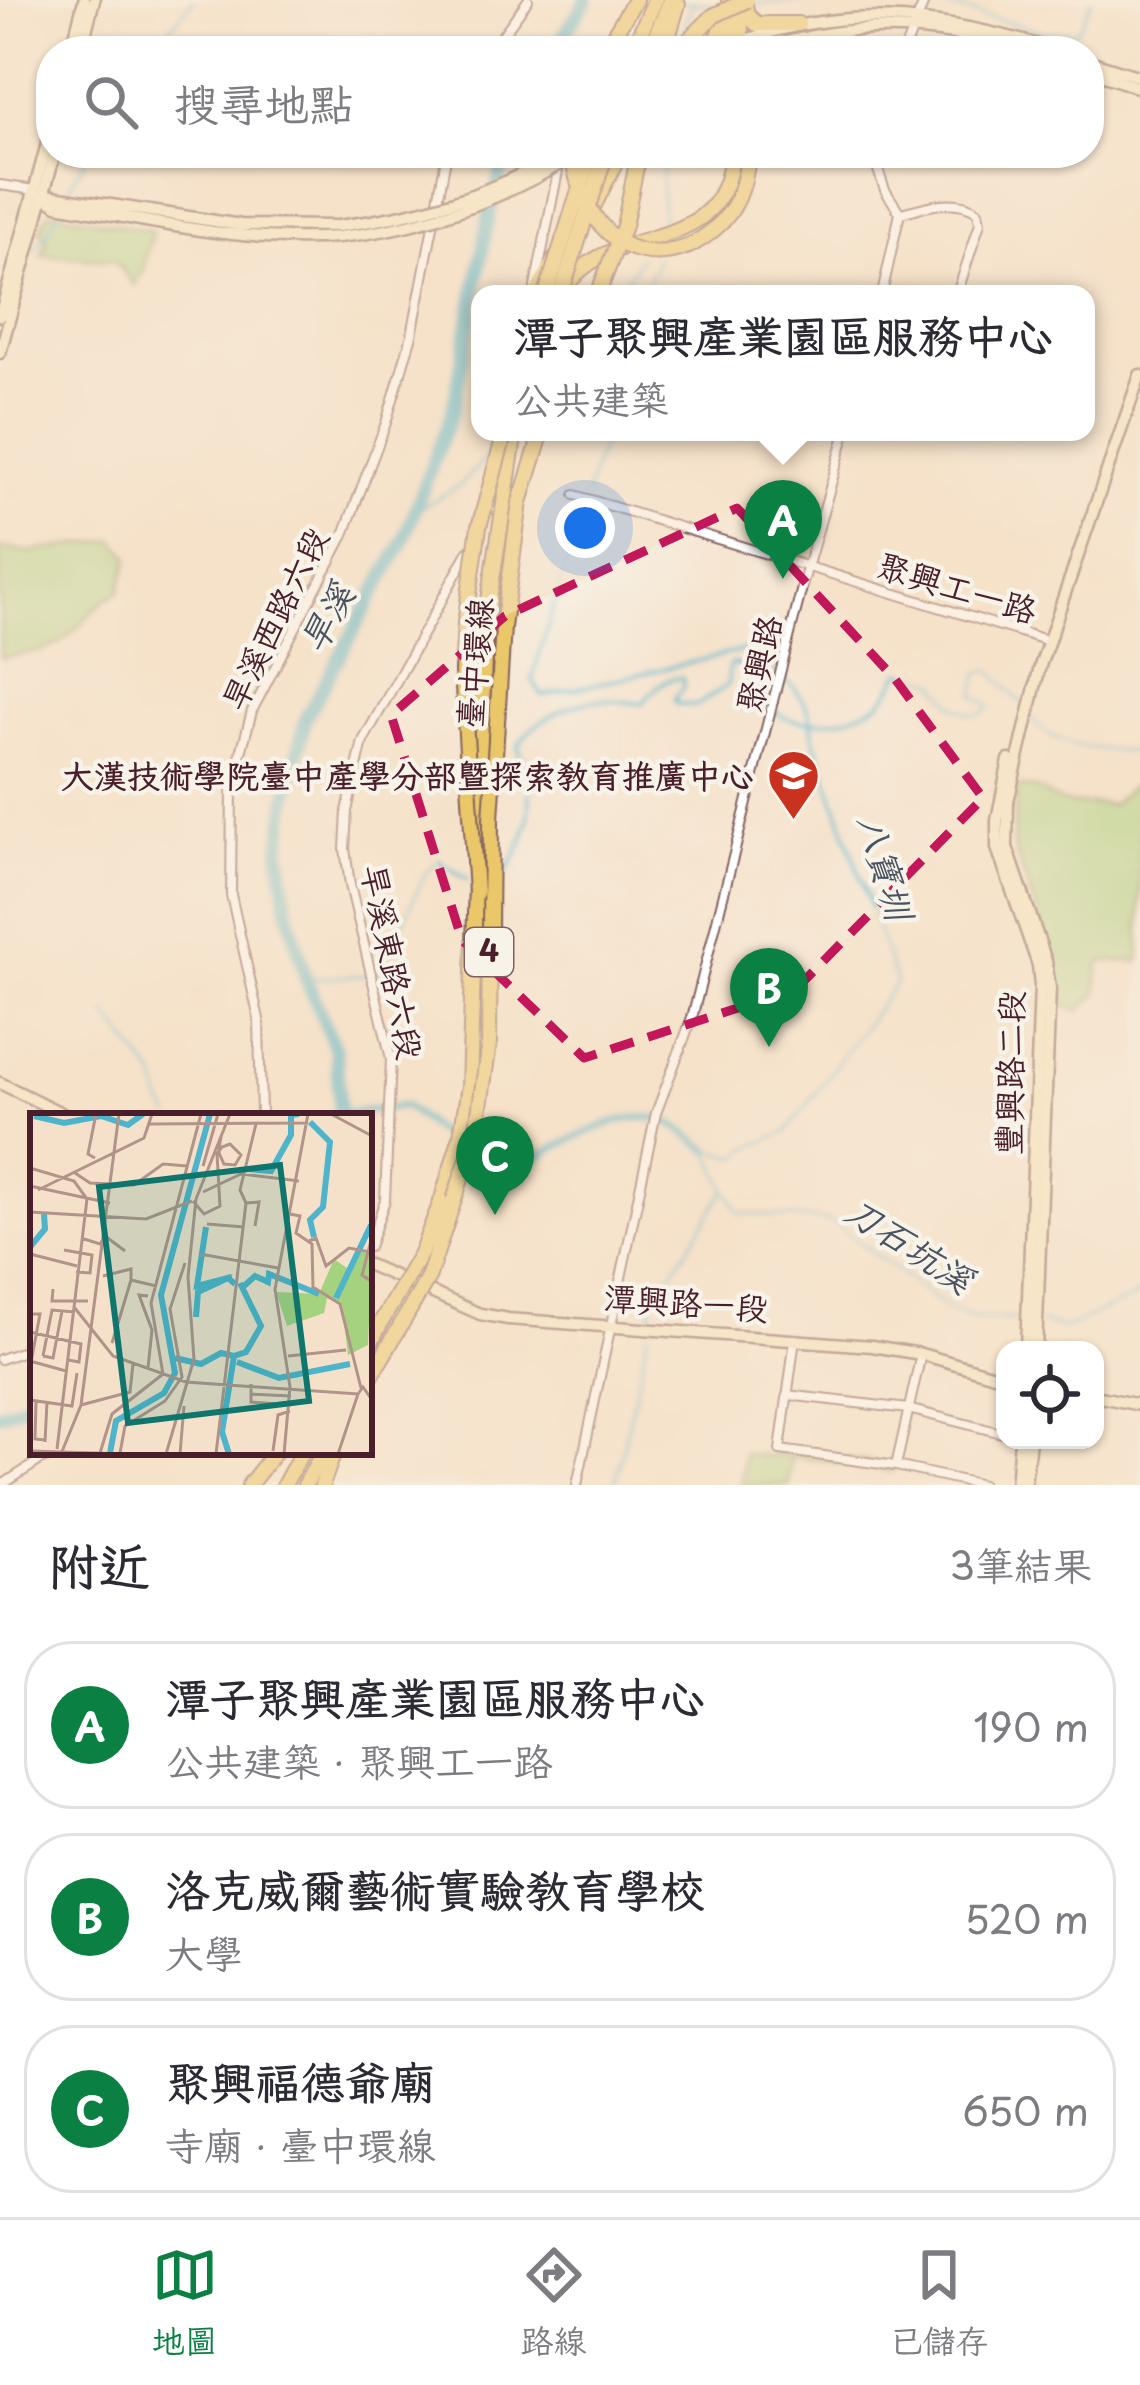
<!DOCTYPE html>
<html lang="zh-TW">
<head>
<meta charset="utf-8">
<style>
  body { margin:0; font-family:"Playpen Sans","LXGW WenKai TC",sans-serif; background:#f7f7f7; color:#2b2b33 }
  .controls { position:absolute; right:36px; bottom:36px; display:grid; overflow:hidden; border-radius:24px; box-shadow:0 3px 9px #0004 }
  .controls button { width:108px; height:108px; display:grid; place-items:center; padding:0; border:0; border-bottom:3px solid #e1e1e2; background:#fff; color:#2b2b33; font:60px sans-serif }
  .you { position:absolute; left:585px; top:528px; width:42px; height:42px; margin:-30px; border:9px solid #fff; border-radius:50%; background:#1a73e8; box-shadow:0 0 0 18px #1a73e833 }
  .badge { display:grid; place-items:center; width:78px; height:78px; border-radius:50%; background:#0b8043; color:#fff; font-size:39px; font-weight:700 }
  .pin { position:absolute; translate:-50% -99px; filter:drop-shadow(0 3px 6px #0008) }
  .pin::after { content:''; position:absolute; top:63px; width:42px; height:36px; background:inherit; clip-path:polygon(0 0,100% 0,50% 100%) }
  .popup { position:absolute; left:471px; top:285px; width:624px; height:156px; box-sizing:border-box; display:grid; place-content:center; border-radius:24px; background:#fff; filter:drop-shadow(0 3px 9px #0005); font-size:39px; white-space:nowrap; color:#7c7c81 }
  .popup b { font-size:45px; color:#2b2b33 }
  .popup::after { content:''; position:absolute; left:50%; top:100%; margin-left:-24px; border:24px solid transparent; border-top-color:#fff }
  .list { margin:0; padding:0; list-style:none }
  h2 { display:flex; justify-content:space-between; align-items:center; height:156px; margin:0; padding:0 48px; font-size:51px }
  h2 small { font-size:39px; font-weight:400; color:#7c7c81 }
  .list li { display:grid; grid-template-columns:78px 1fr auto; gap:36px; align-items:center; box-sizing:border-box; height:168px; margin:0 24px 24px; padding:0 24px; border:3px solid #e1e1e2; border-radius:48px }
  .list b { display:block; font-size:45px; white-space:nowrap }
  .list p { margin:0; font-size:39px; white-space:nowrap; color:#7c7c81 }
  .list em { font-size:39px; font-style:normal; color:#7c7c81 }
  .icon { flex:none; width:66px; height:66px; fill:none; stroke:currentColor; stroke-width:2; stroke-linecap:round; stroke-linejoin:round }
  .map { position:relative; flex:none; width:1140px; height:1485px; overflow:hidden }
  .search { position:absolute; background:#fff; box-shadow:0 3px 9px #0004; left:36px; right:36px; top:36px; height:132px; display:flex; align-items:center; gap:30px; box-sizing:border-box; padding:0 42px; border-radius:48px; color:#7c7c81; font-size:45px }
  .sheet { height:732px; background:#fff }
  nav { display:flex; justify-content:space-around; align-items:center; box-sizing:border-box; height:168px; border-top:3px solid #e1e1e2; background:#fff; font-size:33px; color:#7c7c81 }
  nav a { display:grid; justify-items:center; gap:6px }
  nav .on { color:#0b8043 }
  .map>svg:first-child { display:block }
</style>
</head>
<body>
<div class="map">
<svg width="1140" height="1485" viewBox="0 0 1140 1485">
  <rect width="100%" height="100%" fill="#f7f3e8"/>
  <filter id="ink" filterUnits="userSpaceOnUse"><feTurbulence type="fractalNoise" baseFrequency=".00833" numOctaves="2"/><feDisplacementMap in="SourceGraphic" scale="24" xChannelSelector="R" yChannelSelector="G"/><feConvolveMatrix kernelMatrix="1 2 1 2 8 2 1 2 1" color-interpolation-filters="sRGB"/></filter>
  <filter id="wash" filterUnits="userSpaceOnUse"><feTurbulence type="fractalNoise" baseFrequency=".004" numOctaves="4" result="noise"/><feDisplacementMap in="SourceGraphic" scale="48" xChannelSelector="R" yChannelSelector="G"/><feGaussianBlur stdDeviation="2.7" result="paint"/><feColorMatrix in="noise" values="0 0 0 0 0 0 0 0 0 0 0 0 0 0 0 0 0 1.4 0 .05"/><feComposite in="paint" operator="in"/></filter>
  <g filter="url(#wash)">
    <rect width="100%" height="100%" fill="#f5e1c9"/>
    <path fill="#a5d27f" stroke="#787855" stroke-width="3" d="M55 212 152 231 142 273 134 285 115 260 42 255 48 237 40 230 48 213Z
      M114 540 130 557 119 592C91 604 83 629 59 643 43 653 18 655 0 658V548L29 552Z
      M1140 784V961H1103L1099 966 1097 994 1079 1011 1059 1002 1051 954 1013 844 1017 788C1040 782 1051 803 1071 804 1085 805 1097 803 1111 805L1132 786Z
      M792 1452 896 1466 892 1471 791 1457 789 1485H742L744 1454 790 1457Z"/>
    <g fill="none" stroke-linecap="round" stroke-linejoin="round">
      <path stroke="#4eb4cc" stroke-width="3" d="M683 2 721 6
        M931 2 1048 33 1078 30 1092 0
        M748 5 812 0
        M685 38V25L694 0
        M151 51 193 0
        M662 153V229
        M66 193 89 153
        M33 250 49 232 60 208
        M606 292 624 284 640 257
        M644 294 657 256
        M586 494 605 432
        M584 503 532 679 542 696 746 650C779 675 812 691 813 736L896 983 787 1132 749 1148 738 1157 709 1150 726 1189 653 1302 650 1325
        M415 511 459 486 493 451
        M1032 718C1052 749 1106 750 1140 752
        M496 884C531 842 540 799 518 748 527 723 576 700 602 700 615 700 629 702 642 704 654 690 664 676 683 678V687L674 700 677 704 696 706 728 685 729 667 734 663C756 674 758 700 778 714 804 731 868 719 887 695 893 688 895 679 902 671L935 681 956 708 976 715 989 709 987 703 974 695 979 673 990 670 1024 705
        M306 979 380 974 425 874 438 861 468 879
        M107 1014 156 1078 162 1103 171 1116
        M727 1191 739 1213 831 1221 949 1310 973 1318 1021 1319
        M1042 1323 1066 1328 1140 1294
        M615 1485 648 1334"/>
      <path stroke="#4eb4cc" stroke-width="8" d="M340 1114 405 1106 456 1147
        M467 1157C479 1169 494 1173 510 1170 551 1154 623 1100 670 1123 683 1130 696 1141 709 1150"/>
      <path stroke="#4eb4cc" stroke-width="14" d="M553 51 587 0
        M340 1116 336 1051 306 979 287 906 280 852 287 800 306 717 402 544 453 409 490 210 507 153
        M0 1414 33 1401"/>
    </g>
  </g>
  <g filter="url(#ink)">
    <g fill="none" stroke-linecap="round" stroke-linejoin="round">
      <defs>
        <path id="street" d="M491 51 528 0
          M904 51 925 0
          M872 153 885 190 900 213 882 294
          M0 185 34 190
          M900 213C924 208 956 195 978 212L980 223 957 294
          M535 287 559 166
          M575 495 1049 641
          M261 1116 259 1019 231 895 232 787 252 711 343 537 386 423 412 335 447 153
          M369 1247 385 1200 391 1059 350 885 345 849 347 811 363 741 470 549
          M795 1339 780 1450 896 1466 982 1485
          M0 1359 33 1348
          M787 1395 908 1409 1005 1434
          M896 1466 921 1354
          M2 1485 42 1459 63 1452
          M577 1485 656 1113 692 1018 807 568 846 432"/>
        <path id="secondary" d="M71 51 84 0
          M81 51 94 0
          M719 51C831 0 945 15 1058 51
          M756 51C847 21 932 22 1024 51
          M1089 61 1140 77
          M1089 71 1140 88
          M43 195 57 205C150 221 244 244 339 237
          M46 195 241 225 338 226
          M0 316 51 129
          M0 353 55 153
          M1009 760 997 820V848L1038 965 1040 986 1026 1350
          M0 1083 67 1116
          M369 1265 480 1314 508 1319 872 1346 921 1354 1005 1378
          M1036 1350 1050 988 1046 961 1007 847 1008 801 1040 666 1140 375
          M1095 1396 1140 1405
          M1016 1485 1020 1440
          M1025 1485 1030 1440"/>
        <path id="highway" d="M729 0 731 51
          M744 0 747 15 757 24H798
          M740 5 742 51
          M604 51 635 0
          M632 51 655 0
          M649 51 671 0
          M664 51 678 4
          M704 51 717 39 726 19
          M770 51 782 43
          M593 207 620 153
          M624 226 639 153
          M689 246C729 225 745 198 748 153
          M563 291C608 216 723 264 732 153
          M537 294 555 259
          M520 502 542 432
          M478 838 485 626 515 432
          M441 1202 461 1136 469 1086 476 885
          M369 1345 384 1317
          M249 1485 275 1452
          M284 1485 302 1452
          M305 1485 323 1452
          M322 1485 334 1452"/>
      </defs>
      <use href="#street" stroke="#866362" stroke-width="12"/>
      <use href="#secondary" stroke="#866362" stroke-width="15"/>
      <use href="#highway" stroke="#866362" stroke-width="18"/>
      <use href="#street" stroke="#fff" stroke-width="8"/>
      <use href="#secondary" stroke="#f7e9c3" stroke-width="10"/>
      <use href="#highway" stroke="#eac769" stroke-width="14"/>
      <defs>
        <path id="secondary-bridge" d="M338 226C418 216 491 195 560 153
          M339 237C425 228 503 200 577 154"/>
        <path id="highway-bridge" d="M678 51 713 16 747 0
          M572 153C580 214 620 272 689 246
          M546 294 591 153
          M561 294 606 153
          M598 294 624 226
          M476 893 462 672 465 623 479 527 505 432
          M384 1317 421 1253 441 1202
          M369 1380 428 1278 476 1134 489 1044 491 819 503 627 520 502"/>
      </defs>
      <use href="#secondary-bridge" stroke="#866362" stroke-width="15" stroke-linecap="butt"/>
      <use href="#highway-bridge" stroke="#866362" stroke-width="18" stroke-linecap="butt"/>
      <use href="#secondary-bridge" stroke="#f7e9c3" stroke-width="10"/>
      <use href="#highway-bridge" stroke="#eac769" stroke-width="14"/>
    </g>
  </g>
  <path d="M0 0H1140V1485H0ZM737 508 895 679 983 798 796 989 584 1058 462 940 391 715 505 616Z" fill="#f5e1c9" fill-opacity=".55" fill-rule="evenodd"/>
  <path fill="none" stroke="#c2185b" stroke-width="9" stroke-dasharray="24 15" stroke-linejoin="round" d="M737 508 895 679 983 798 796 989 584 1058 462 940 391 715 505 616Z"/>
  <defs>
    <symbol id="university-pin" viewBox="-11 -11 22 30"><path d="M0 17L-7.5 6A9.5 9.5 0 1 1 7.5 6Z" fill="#c8321e" stroke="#f7f3e8"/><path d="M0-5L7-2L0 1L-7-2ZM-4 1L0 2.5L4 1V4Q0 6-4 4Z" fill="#fff"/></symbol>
  </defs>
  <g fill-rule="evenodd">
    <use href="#university-pin" x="764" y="746" width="59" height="81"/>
  </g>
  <g text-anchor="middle" stroke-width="9" stroke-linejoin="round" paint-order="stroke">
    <rect fill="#f7f3e8" stroke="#7e5f64" stroke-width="3" x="465" y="928" width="48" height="48" rx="9"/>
    <g font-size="30" font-weight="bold" fill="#4a1f2b">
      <text x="489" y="962">4</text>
    </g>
    <g font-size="33" fill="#4a1f2b" stroke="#f7f3e8">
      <text transform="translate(957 588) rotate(17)" y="12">聚興工一路</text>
      <text transform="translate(275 619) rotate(-64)" y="12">旱溪西路六段</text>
      <text transform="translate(475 663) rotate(-85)" y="12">臺中環線</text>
      <text transform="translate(759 664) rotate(-77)" y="12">聚興路</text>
      <text transform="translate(392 962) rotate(79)" y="12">旱溪東路六段</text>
      <text transform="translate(1010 1073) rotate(-89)" y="12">豐興路二段</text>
      <text transform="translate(686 1303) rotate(4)" y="12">潭興路一段</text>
    </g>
    <g font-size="33" font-weight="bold" fill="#4a1f2b" stroke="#f7f3e8" text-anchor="end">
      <text x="754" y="788">大漢技術學院臺中產學分部暨探索教育推廣中心</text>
    </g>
    <g font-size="36" font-style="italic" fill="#4b5363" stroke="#f7f3e8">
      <text transform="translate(327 618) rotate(-61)" y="13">旱溪</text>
      <text transform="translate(885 867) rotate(73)" y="13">八寶圳</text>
      <text transform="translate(909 1245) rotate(33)" y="13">刀石坑溪</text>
    </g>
  </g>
  <g transform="translate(30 1113)">
    <rect width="342" height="342" fill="#f5e1c9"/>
    <path d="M332 139 342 141 338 232 318 242 312 192 297 185 294 200 257 213 246 179 289 181 304 146 317 155Z" fill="#a5d27f"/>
    <path fill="none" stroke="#4eb4cc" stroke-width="6" d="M4 3 34 10 71 3 98 12 113 1M280 9 300 29 293 94 280 107 284 124M219 56 241 58 261 22V2L269 1M176 114 167 173 202 164M0 134 15 116 14 101M214 173 225 163 238 169 239 161 289 181M306 185 341 112M166 204 168 179 198 165 205 171M145 245 171 251 191 240 204 243M207 249 249 265 320 251M80 340 86 308 134 280 145 260 131 182 180 1M199 341 192 319 204 243 216 239 231 213 210 170"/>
    <path fill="none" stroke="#b1938a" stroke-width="3" d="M301 1 342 23M119 11 278 10M65 45 58 41 66 1M173 53 188 1M0 55 44 68 57 86 27 336M45 60 60 70 104 72 133 51 157 53M0 73 80 90M8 77 114 25 122 1M173 79 211 61 269 68M163 88 174 101 190 93 187 41 189 38 192 34 200 31 211 42 205 52 194 51 189 40V38L190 29 191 24M216 90 229 89 225 113M0 99 116 106 162 88M260 101 270 103 266 120 282 131 283 174 310 191 331 275M177 111 214 114M342 124 332 162 342 169M51 125 70 131 75 123 95 138M279 128 286 125 296 153 319 135 340 139M34 137 62 142 60 160 46 159M0 141 47 153M170 141 248 155M73 163 101 156V167L126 173M23 176 22 188H58M44 194 83 243 156 269 328 281 333 274 342 287M0 201H10L0 255M0 219 51 231 49 249 38 247M82 230 101 167M13 243 22 197 45 199M13 243 23 245 32 198M258 243 316 237M0 248 36 258M118 255 122 217 109 182 118 183M221 271V289L261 292M221 281 261 283M0 287 42 293 47 260M6 289 5 326 15 327M51 292 100 279 103 251M15 329 17 289M0 338 97 341M243 338 248 302 260 298M70 340 82 301 133 261 121 190 171 1M90 340 95 313 135 288 152 264 140 196 155 150M31 341 51 292 89 1M136 341 164 246 158 164 166 86 200 1M150 341 154 293M186 341 216 90 210 77 226 11M254 341 260 274 245 176 278 1M308 341 328 281"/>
    <path fill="#0f766e" fill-opacity="0.15" stroke="#0f766e" stroke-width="6" d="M250 52 279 288 98 310 69 74Z"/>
    <rect width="342" height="342" fill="none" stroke="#4a1f2b" stroke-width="6"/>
  </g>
</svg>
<div class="controls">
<button><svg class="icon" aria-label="locate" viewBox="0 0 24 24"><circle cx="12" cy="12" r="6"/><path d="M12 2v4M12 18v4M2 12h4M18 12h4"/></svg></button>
</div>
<div class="you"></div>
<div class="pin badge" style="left:783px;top:579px">A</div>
<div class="popup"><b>潭子聚興產業園區服務中心</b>公共建築</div>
<div class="pin badge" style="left:769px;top:1047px">B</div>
<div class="pin badge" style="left:495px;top:1215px">C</div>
<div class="search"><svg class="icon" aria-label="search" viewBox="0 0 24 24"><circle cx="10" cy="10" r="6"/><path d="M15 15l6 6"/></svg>搜尋地點</div>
</div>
<section class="sheet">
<h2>附近<small>3筆結果</small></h2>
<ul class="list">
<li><span class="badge">A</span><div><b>潭子聚興產業園區服務中心</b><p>公共建築 · 聚興工一路</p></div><em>190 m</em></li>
<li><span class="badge">B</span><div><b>洛克威爾藝術實驗教育學校</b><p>大學</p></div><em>520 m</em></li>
<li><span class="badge">C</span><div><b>聚興福德爺廟</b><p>寺廟 · 臺中環線</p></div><em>650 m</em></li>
</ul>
</section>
<nav>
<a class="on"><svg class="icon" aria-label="map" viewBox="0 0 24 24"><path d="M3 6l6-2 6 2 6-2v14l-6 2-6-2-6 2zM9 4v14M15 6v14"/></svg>地圖</a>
<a><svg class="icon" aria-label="directions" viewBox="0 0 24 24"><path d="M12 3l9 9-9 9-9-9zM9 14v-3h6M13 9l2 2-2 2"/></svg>路線</a>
<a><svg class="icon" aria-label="saved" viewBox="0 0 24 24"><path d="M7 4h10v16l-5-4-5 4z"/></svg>已儲存</a>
</nav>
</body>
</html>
